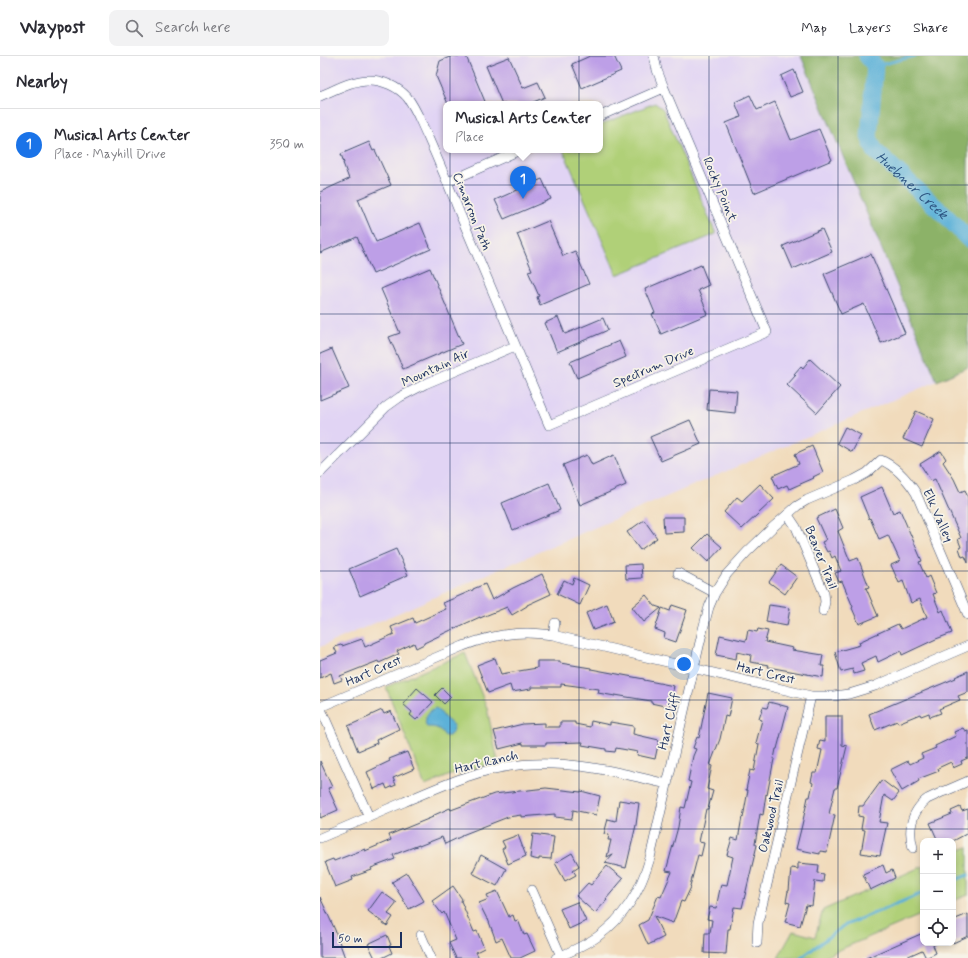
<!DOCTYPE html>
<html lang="en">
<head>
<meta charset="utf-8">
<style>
  body { margin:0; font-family:Mynerve,sans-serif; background:#f2f2f3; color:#2b2b33 }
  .controls { position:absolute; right:12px; bottom:12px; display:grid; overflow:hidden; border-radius:8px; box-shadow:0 2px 6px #0003 }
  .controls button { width:36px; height:36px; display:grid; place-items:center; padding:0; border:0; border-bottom:1px solid #e1e1e2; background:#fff; color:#2b2b33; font:20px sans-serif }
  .scale { position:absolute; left:12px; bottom:10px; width:70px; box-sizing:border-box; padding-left:4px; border:2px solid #1b2f5e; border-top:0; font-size:11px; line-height:14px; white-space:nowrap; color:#1b2f5e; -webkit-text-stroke:3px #f7f3e8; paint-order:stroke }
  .you { position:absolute; left:364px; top:608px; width:14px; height:14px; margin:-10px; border:3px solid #fff; border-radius:50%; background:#1a73e8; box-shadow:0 0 0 6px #1a73e833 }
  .badge { display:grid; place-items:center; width:26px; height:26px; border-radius:50%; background:#1a73e8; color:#fff; font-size:13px; font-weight:700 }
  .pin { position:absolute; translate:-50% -33px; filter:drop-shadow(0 1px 2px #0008) }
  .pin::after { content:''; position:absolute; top:21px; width:14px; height:12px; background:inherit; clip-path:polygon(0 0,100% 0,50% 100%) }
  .popup { position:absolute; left:123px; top:45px; width:160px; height:52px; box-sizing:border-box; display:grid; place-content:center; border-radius:8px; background:#fff; filter:drop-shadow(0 1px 3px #0005); font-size:13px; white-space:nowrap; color:#7c7c81 }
  .popup b { font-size:15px; color:#2b2b33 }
  .popup::after { content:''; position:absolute; left:50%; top:100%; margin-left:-8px; border:8px solid transparent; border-top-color:#fff }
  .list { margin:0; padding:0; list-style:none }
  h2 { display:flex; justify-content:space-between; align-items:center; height:52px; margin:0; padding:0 16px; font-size:17px }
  h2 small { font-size:13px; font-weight:400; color:#7c7c81 }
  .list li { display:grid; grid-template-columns:26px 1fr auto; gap:12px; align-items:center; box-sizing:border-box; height:72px; padding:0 16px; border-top:1px solid #e1e1e2 }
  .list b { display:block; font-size:15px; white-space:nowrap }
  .list p { margin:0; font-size:13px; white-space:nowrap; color:#7c7c81 }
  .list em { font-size:13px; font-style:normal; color:#7c7c81 }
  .icon { flex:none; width:22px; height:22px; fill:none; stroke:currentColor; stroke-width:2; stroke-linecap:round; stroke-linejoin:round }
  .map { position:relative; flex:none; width:648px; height:902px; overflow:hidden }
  header { display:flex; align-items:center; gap:24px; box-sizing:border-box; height:56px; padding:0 20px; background:#fff; border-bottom:1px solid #e1e1e2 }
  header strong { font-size:19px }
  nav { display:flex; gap:22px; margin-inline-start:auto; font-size:14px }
  .search { width:280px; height:36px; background:#f2f2f3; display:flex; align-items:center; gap:10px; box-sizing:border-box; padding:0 14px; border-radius:8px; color:#7c7c81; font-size:15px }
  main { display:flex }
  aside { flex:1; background:#fff }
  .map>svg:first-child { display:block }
</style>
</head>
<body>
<header>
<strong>Waypost</strong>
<div class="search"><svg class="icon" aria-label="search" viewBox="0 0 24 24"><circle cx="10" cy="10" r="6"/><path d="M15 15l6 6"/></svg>Search here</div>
<nav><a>Map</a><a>Layers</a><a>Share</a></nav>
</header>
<main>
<aside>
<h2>Nearby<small></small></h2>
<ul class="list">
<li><span class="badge">1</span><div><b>Musical Arts Center</b><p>Place · Mayhill Drive</p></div><em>350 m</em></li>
</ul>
</aside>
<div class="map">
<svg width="648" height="902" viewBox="0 0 648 902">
  <rect width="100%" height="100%" fill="#f7f3e8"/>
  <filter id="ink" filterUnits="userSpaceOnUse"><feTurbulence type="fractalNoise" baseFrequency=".025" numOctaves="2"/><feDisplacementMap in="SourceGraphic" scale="8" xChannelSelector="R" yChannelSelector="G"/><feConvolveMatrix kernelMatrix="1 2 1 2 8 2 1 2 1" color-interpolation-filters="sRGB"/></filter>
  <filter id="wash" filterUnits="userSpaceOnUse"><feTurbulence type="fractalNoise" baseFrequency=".012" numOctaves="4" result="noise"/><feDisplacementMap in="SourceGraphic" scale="16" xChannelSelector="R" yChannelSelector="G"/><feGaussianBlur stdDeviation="0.9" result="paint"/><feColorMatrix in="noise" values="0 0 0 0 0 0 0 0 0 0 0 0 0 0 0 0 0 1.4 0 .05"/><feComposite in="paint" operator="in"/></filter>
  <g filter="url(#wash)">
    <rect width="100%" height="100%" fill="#f1dbbc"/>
    <path fill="#e1d4f4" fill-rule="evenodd" d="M0 0H481L617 325 262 477 0 591ZM126 48H280V94H126Z"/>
    <path fill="#b0d078" stroke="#66806b" d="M335 47 343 53 396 178 297 219 243 94H280V69Z
      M145 597 167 652 178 706 133 718 105 730 66 631Z
      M648 791V839L633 845V797Z
      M603 810V858L514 896 504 902H458L473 875 495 881 503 854Z"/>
    <path fill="#8cb268" stroke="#547063" d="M481 0H648V311L617 325Z"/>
    <path fill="#5cb1d8" stroke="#3c709b" d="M115 652C121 654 121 659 126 663 130 667 138 670 131 678 130 679 128 681 126 680 124 680 123 677 122 676 118 671 113 671 107 671L106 670C104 662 108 655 115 652Z"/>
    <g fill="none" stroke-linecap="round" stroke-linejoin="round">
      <path stroke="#5cb1d8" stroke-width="3" d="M555 10 595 0
        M633 825 648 819
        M481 902 523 870 603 837"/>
      <path stroke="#5cb1d8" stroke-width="17" id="s1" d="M547 0 555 10 549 81 555 95 627 161 648 183"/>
    </g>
    <g id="blocks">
      <path fill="#bd9fe7" d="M132 0H146L166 48H128L116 20 120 5Z
        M270 0H294L301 15 262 32 252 8Z
        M189 1 203 32 218 26 225 41 209 48H182L166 10Z
        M474 14 483 36 470 41 461 20Z
        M430 39 437 54 455 46 471 84 499 73 512 104 434 137 406 67 421 61 415 46Z
        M49 86 53 95 55 94 71 129 38 143 56 186 100 167 111 193 53 218 37 181 0 197V136L29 123 23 107H24L21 98Z
        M222 123 231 143 184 163 175 144Z
        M228 165 243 200 255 195 269 228 220 249 217 241 219 240 208 215 212 214 197 178Z
        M502 173 512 196 473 213 463 190Z
        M551 198 585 277 561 287 544 248 521 258 504 218Z
        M381 209 389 229 378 234 388 258 341 278 332 258 335 257 325 233Z
        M110 212 142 288 83 313 69 281 80 277 61 233Z
        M238 261 245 278 283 262 288 274 237 296 225 267Z
        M299 285 306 301 257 322 250 306Z
        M12 293 29 332 0 344V298Z
        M490 303 520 331 497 357 467 329 476 319 474 318 481 310 483 312Z
        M389 333 417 335 415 357 387 354Z
        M596 355 614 363 602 391 583 383Z
        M370 364 381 388 341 405 330 381Z
        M525 371 541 379 532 396 517 387Z
        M492 390 503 416 493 421 494 422 469 433 467 429 458 433 452 420 479 408 475 398Z
        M621 395 626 403 623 406 634 423 640 436 645 434 648 442V507L645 500 642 501 639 492 641 491 638 483 641 482 615 423 611 425 600 408Z
        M267 399 272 409 294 399 306 429 260 449 243 409Z
        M229 427 240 454 193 474 182 447Z
        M440 428 454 443 422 473 404 456 417 441 422 445Z
        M562 431 573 457 580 454 602 505 599 506 606 522 609 520 616 537 613 538 620 556 623 554 632 577 616 583 582 599 581 595 558 606 556 600 541 607 544 615 534 618 533 613 521 616 515 596 540 589 539 586 578 568 581 573 607 561 600 543 591 547 583 525 579 527 571 509 580 505 568 479 559 483 550 462 549 463 540 441Z
        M515 453 523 472 518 475 530 505 538 502 549 531 546 532 558 560 539 568 532 552 533 551 522 525 519 526 515 517 521 515 515 500 512 502 509 495 507 496 502 486 506 484 496 462Z
        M343 461H364V476L344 477Z
        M324 464 337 482 320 494 307 476Z
        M387 478 402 491 388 506 373 492Z
        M76 493 88 519 40 540 29 513Z
        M321 508 322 522 306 523 305 509Z
        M461 509 477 521 465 538 449 526Z
        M222 518 231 538 207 549V550L192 559 187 551 160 562V561L129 575 104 587V588L96 592 94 587 77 595 79 598 59 607 58 605 20 620 22 624 14 627 11 617 0 622V604L17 597 14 591 21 589 22 590 42 583 45 591 74 578 71 571 93 562 95 567 126 553 123 547 153 534V533L165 528 172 544 193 532Z
        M254 522 269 529 260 549 237 538 244 524 252 528Z
        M326 539 335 550 341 552 324 566 312 551Z
        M287 548 294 566 273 574 266 557Z
        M352 549 367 554 356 586 344 582 345 577 335 573 342 552 350 555Z
        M449 549 470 552 467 570 446 566Z
        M438 573 448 575 445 586 473 592 472 594 503 599 501 610H504L503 621 448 611 449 609 430 606 431 599 417 596 416 603 396 599 400 579 426 585 428 574 437 576Z
        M175 602 181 618 217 612V605H240V607L271 612V613L324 623V624L354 630 349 651 331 647V645L295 639V640L278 637 279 633 241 628V631H211V633L192 636 190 629 168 637 157 609Z
        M648 615V636L638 640 640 644 619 653 621 657 610 661 609 657 601 660 600 658 578 667 577 665 555 674 549 658 636 622 635 621Z
        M97 632 113 646 96 664 90 659 92 656 83 648Z
        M122 632 131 641 124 648 115 639Z
        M388 637 412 642 408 661 405 660 400 683 390 709 392 710 387 733 393 735 388 753H386L379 786 384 787 381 800 378 799 370 830 371 831 364 846 361 845 353 867 334 860 344 881 328 889 319 869 328 864 338 840 341 841 352 816 346 815 358 771 361 751 365 752 371 726 368 725 373 700 376 693 373 692 377 681 379 682Z
        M449 646 468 651 457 693H456L447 739 446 738 443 759 440 758 435 788 437 789 422 852 414 851 410 873H408L406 898 384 897 385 877H390L392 864 387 863 390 851 396 852 401 828 407 829 413 801 407 799 412 782 418 784 422 761 423 762 428 734H426L430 714 434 715 439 688 436 687 442 664 439 663 443 651 447 652Z
        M62 654 64 658 71 655 79 673 56 684 57 687 38 695 28 670 51 660V659Z
        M505 660H522V689L527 690 517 732H515L509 758 515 759 507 796 500 795V798L476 793 482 769 488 741H490L493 727 491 726 493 717H497L502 694 498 693 500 684 505 685Z
        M271 665 290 669V666L314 670 313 678 339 684 335 703 317 699 318 696 296 692 295 696 286 695V693L262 689 263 686 226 687V689H203V687L179 693 174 675 203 668 225 667V671H240V666H255V668L270 671Z
        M643 672 645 675 648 674V702L641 705 642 708 633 712 631 706 618 712 619 715 598 723 599 725 582 735 570 714 588 705 590 708 603 702 601 698 616 692 615 690 636 680 634 676Z
        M87 696 94 713 73 722 76 729 67 733 65 728 54 733 47 716 70 705 69 703Z
        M0 705 12 731 8 732 18 754 0 762Z
        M562 724 579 737 573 745 564 739 559 766 567 767 560 800 541 797 545 774 541 773 543 761 538 760 539 750H543Z
        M226 732 261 736V735L280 740 276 759 253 754 252 763 235 761V758L201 761V759L188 761 142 779V780L125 788 122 781 99 790V789L73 799 75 803 51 812 52 814 32 821 33 824 15 831 5 806 13 803 14 805 45 793V795L71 784 69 779 113 761 112 760 130 752 131 754 174 738Z
        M299 744 319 747 316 769 306 812 285 807 293 798 287 801 291 784H288L289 779 284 778 288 763 296 765Z
        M640 751 642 755 648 753V777L633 785H618L610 767 632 758 631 755Z
        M213 778 234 781 231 803 219 802V804L210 802Z
        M198 779 206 800 188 808 182 793 185 791 182 785Z
        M252 797 259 810 253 814 256 819 245 825 235 807Z
        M161 799 186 813 177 830 152 817Z
        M478 807 499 809 498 817 504 818 503 826 495 825 492 850 486 849 480 870 465 866 470 847 466 846 468 835H469L471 812 478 813Z
        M563 809 566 817 572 814 575 822 550 834 543 818Z
        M287 810 303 823 286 843 287 844 275 857 256 840 268 827 271 829Z
        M87 817 104 845 89 853 72 826Z
        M133 830 142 843 141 845 154 876 157 875 164 892 156 896 159 902H136L129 887 136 884 124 856 122 858 112 845Z
        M177 835 189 861 193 859 195 865 198 864 204 879 207 878 215 895 200 902H191L182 882 176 885 168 863H167L159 847 169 843 167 839Z
        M62 836 77 847 68 858 73 861 67 870 48 855Z
        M0 841 15 874 25 902H0Z
        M257 846 266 865 249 873 240 853Z
        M648 858V880L633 887V864Z
        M603 877V887H618L613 889 616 897 606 902 602 894 584 902H546Z
        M67 879 71 889 69 890 72 897 62 902H55L48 888Z"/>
    </g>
  </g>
  <g filter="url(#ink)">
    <use href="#blocks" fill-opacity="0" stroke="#3b496c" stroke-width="1"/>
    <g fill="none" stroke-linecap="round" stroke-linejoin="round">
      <defs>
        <path id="street" d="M0 40C15 34 32 24 49 24 63 24 78 31 87 41 96 52 101 67 107 79 119 106 130 132 140 158L229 369 447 276 344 32 337 14 334 0
          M280 60 344 32
          M128 126 200 94
          M0 417 66 351 80 341 105 328 195 290
          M468 459 476 471 504 537 505 546 503 555
          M358 517 395 537
          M233 579 235 567
          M49 761 0 651 143 590C164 582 185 577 207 577 216 577 224 578 233 579L491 640H513L529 638 555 630 648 590
          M0 782C28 770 56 758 84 746 105 737 127 727 149 720 175 711 205 707 233 708 272 709 309 719 347 728
          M593 792C588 774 591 757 606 744 610 741 617 739 622 736 631 733 639 729 648 725
          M212 834 241 900
          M101 879 111 902
          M437 887 438 867 491 640
          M236 902C250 896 264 890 277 881 305 861 321 834 330 802L383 573 389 551 395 537 407 518 427 496 452 472 477 450 487 444 534 424 547 417 561 404C577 411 587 423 596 437L648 559"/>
      </defs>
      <use href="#street" stroke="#3b496c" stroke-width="10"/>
      <use href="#street" stroke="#fff" stroke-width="9"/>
    </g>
  </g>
  <path fill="none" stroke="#1b2f5e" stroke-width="1" stroke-opacity="0.55" d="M130 0V902M259 0V902M389 0V902M518 0V902M0 129H648M0 258H648M0 387H648M0 515H648M0 644H648M0 773H648"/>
  <g text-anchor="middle" stroke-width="3.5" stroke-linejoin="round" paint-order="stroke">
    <g font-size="13" fill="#1b2f5e" stroke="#f7f3e8">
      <text transform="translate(401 133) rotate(67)" y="5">Rocky Point</text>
      <text transform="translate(153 155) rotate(68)" y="5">Cimarron Path</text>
      <text transform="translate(333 310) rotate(-23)" y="5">Spectrum Drive</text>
      <text transform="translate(115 311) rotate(-25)" y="5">Mountain Air</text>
      <text transform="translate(619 459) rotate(66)" y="5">Elk Valley</text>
      <text transform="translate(502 501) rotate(68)" y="5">Beaver Trail</text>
      <text transform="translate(53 614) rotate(-23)" y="5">Hart Crest</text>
      <text transform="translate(446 616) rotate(14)" y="5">Hart Crest</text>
      <text transform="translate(348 665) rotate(-77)" y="5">Hart Cliff</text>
      <text transform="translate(166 705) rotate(-13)" y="5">Hart Ranch</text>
      <text transform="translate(450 760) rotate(-77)" y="5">Oakwood Trail</text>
    </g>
    <g font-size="14" font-style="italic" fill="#2e5683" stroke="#f7f3e8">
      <text dy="5" stroke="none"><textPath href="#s1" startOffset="150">Huebner Creek</textPath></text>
    </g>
  </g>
</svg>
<div class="controls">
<button>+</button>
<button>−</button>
<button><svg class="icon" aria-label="locate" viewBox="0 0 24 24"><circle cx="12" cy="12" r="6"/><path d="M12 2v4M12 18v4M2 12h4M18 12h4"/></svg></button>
</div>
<div class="scale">50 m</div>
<div class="you"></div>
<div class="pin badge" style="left:203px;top:143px">1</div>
<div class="popup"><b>Musical Arts Center</b>Place</div>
</div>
</main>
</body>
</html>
